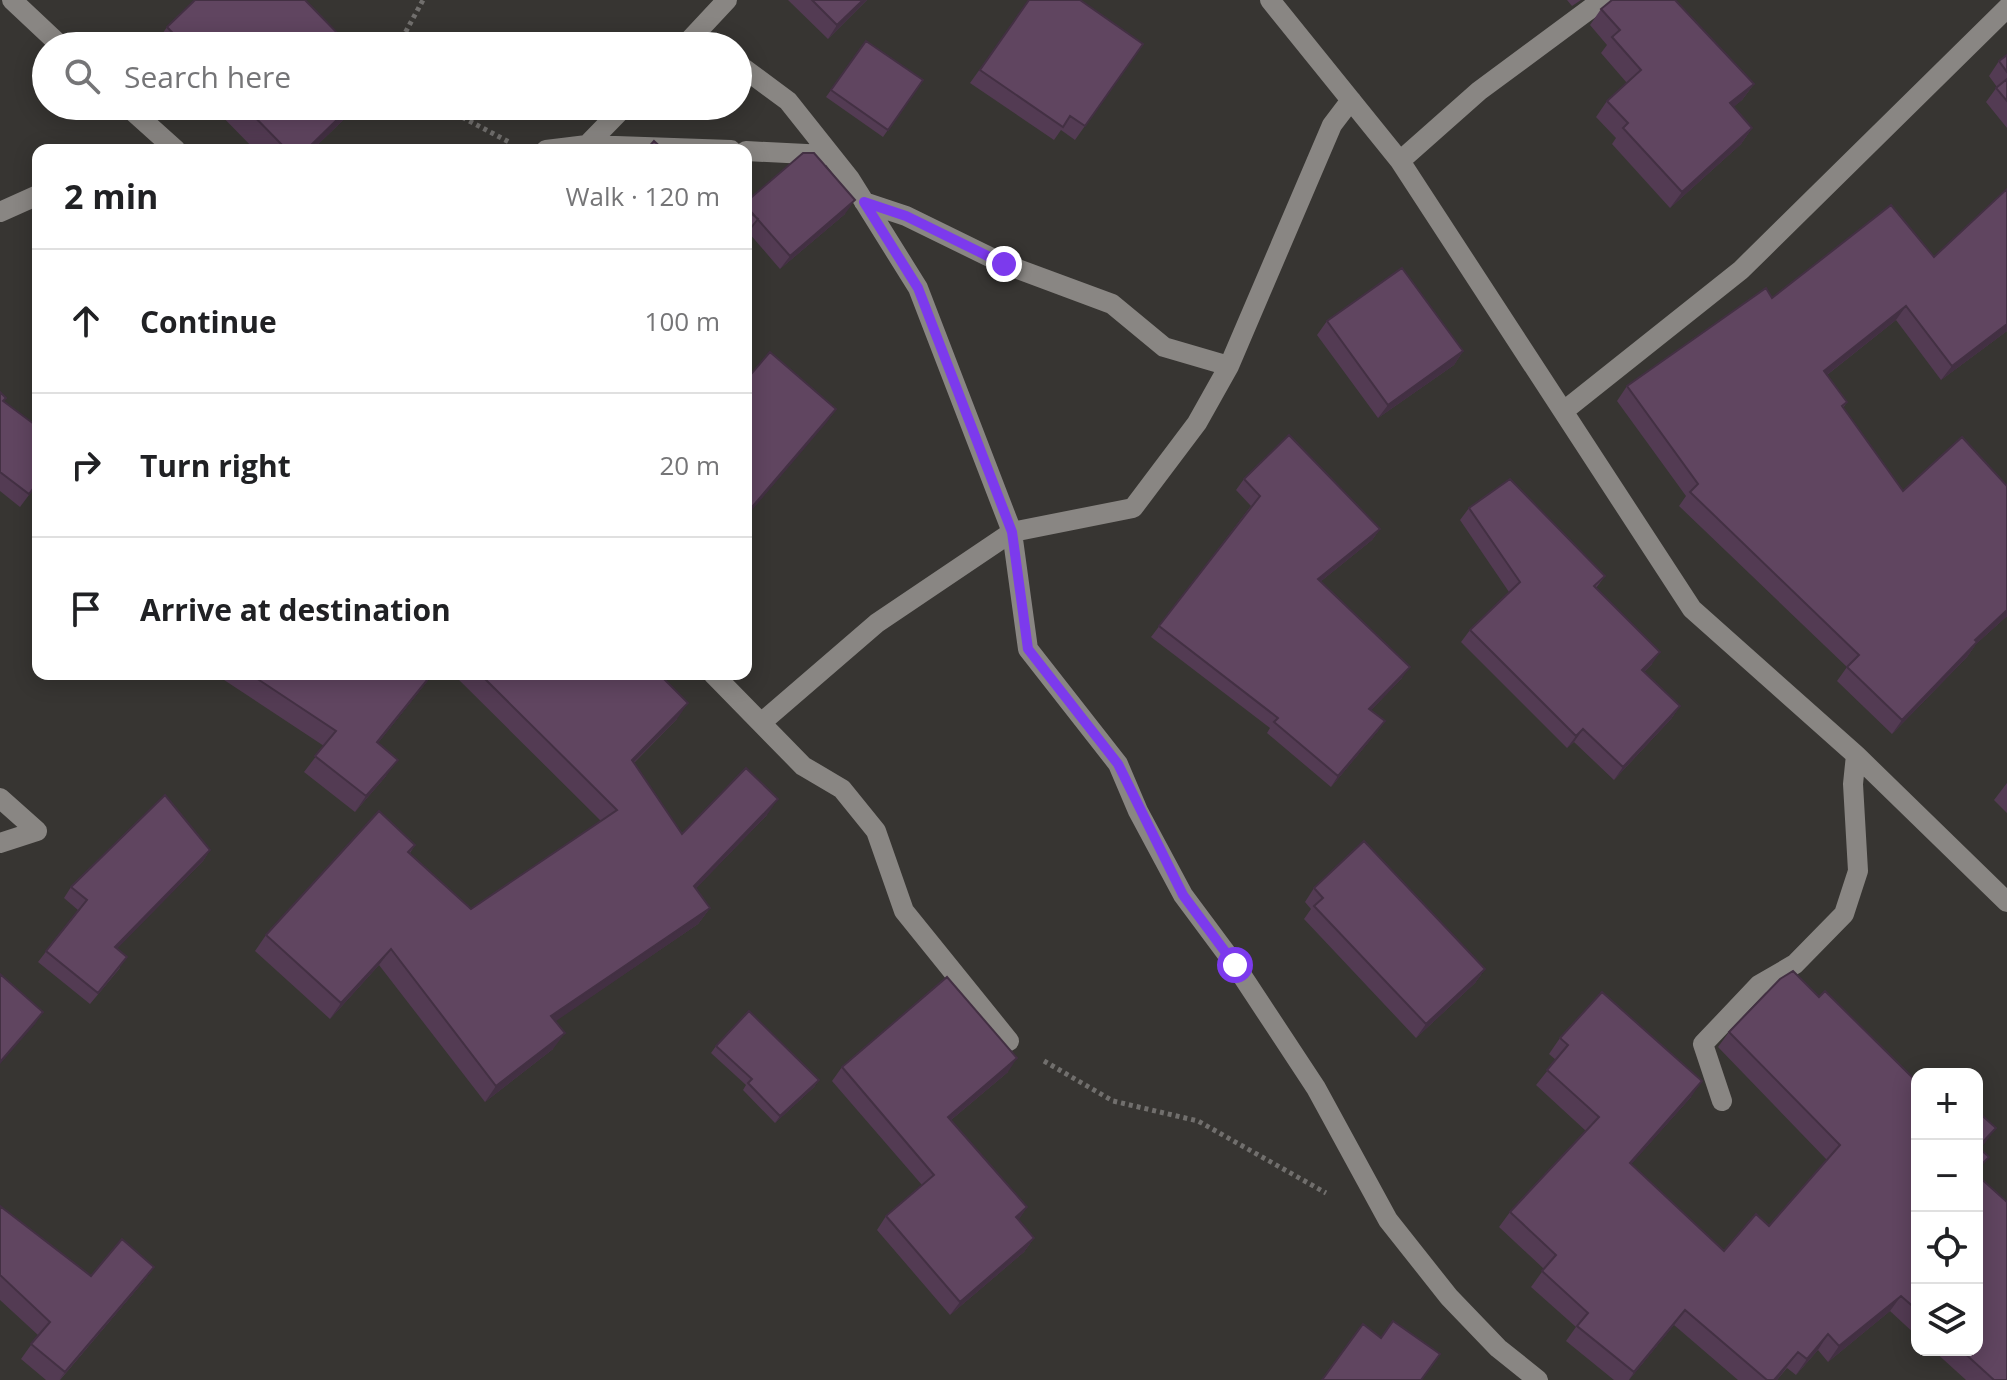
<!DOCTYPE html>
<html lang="en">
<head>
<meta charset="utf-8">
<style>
  body { margin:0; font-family:"Open Sans",sans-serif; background:#f6f6f6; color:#202124 }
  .controls { position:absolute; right:24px; bottom:24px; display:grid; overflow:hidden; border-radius:16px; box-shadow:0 4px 20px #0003 }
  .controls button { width:72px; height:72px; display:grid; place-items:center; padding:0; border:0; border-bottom:2px solid #e0e0e0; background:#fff; color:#202124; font:40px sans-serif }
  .stop { position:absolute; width:24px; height:24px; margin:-18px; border:6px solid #7c3aed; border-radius:50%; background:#fff }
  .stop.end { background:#7c3aed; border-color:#fff; box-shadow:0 2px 8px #0008 }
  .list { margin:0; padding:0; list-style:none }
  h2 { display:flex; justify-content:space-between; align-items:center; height:104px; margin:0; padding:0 32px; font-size:34px }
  h2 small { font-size:26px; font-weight:400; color:#757577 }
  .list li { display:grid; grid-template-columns:52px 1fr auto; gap:24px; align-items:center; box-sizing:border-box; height:144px; padding:0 32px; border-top:2px solid #e0e0e0 }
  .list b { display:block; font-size:30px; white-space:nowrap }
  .list em { font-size:26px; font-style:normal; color:#757577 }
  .icon { flex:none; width:44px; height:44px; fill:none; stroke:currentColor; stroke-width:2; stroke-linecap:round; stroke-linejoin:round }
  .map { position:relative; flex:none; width:2007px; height:1380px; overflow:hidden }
  .search { position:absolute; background:#fff; box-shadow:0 4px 20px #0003; left:32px; top:32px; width:720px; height:88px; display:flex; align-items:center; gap:20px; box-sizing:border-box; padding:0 28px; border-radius:44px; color:#757577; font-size:30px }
  .panel { position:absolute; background:#fff; box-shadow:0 4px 20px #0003; left:32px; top:144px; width:720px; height:536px; border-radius:16px }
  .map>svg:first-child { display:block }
</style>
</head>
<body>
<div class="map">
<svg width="2007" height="1380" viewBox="0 0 2007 1380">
  <rect width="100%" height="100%" fill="#373532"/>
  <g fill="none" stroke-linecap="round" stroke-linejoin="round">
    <path stroke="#716f6d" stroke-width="5" stroke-dasharray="4 4" stroke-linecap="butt" d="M398 46 423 0
      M441 106 509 142
      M1044 1061 1113 1101 1198 1121 1326 1193"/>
    <path stroke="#898683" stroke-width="20" d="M12 0 61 46
      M1270 0 1400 161 1692 609 1856 755 2007 902
      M684 46 727 0
      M738 64 788 101 850 179 918 288 1012 532 1028 649 1118 764 1138 811 1183 895 1235 965 1316 1088 1388 1220 1449 1297 1498 1348 1538 1380
      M127 106 176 150
      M587 145 731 150
      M546 150 587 145 625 106
      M746 151 826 155
      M1400 161 1479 91 1602 0
      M864 202 906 216 1004 264 1112 304 1164 347 1229 366
      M0 212 38 195
      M1565 410 1741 270 2007 8
      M713 674 803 766 842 789 876 831 904 911 1009 1041
      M761 723 877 623 1012 532 1133 508 1197 423 1229 366 1332 125 1351 100
      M0 798 37 831
      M0 843 37 831
      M1722 1101 1703 1044 1759 985 1795 964 1844 914 1858 871 1853 784 1856 755"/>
  </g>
  <path fill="#533b53" d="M788 0H867L828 39Z
    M1029 0 1143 44 1075 140 1061 130 1054 140 970 83Z
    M1567 0H1581L1572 6Z
    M1601 9 1754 84 1742 100 1733 107 1752 128 1741 144 1670 208 1612 144 1616 138 1596 117 1607 101 1627 83 1601 53 1607 45 1590 25Z
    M167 27 350 46H154Z
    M866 41 923 80 883 137 826 97Z
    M2007 55V128L1986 102 1997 87 1989 76 1999 61Z
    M212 106H358L312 150H255Z
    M746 202 845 214 780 269 749 233 746 237Z
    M1934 257 2007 331 1941 380 1896 320 1827 375 1847 402 1843 408 1903 491 2007 486V616L1976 644 1967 657 1892 734 1837 681 1847 667 1679 506 1686 496 1617 401 1627 386 1772 298Z
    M1327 321 1463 351 1454 365 1378 418 1317 335Z
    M0 392 38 483 20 507 0 491Z
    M1244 479 1380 529 1372 540 1320 582 1402 678 1371 710 1385 721 1377 732 1331 787 1267 733 1270 728 1151 637 1251 506 1236 490Z
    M1469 508 1605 576 1596 588 1652 664 1644 672 1680 706 1671 719 1614 780 1574 742 1567 748 1461 642 1470 630 1509 592 1460 520Z
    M215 674H433L378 743 386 776 355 812 304 772 324 746Z
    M453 674H659L677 719 634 763 682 834 767 815 696 888 710 908 698 924 555 1021 553 1049 485 1102 379 965 330 1019 255 951 266 935 415 845 410 853 471 909 601 821Z
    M2007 783V813L1994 800Z
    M210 850 203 861 117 948 120 968 90 1004 38 962 78 910 64 898 71 887Z
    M1314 888 1485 969 1475 983 1416 1038 1304 919 1311 909 1305 902Z
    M1819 997 1917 1082V1336L1890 1311 1828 1362 1818 1350 1796 1375 1787 1368 1777 1380H1738L1674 1325 1629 1380H1614L1566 1341 1576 1327 1531 1287 1544 1269 1499 1227 1510 1212 1586 1131 1536 1085 1556 1060 1549 1054 1560 1038 1691 1097 1631 1164 1724 1251 1769 1226 1827 1160 1718 1047 1729 1032Z
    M716 1046 819 1080 814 1087 775 1123 743 1090 746 1085 711 1053Z
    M842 1067 1008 1072 951 1120 1027 1207 1018 1220 1034 1238 1024 1252 950 1315 877 1230 886 1216 922 1185 832 1081Z
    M0 1206 91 1276 154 1267 143 1282 60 1380H46L21 1359 38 1335 0 1300Z
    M1933 1350H1977L2007 1380H1966Z"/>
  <path fill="#433043" d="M863 0H867L828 39 837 25Z
    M1754 84 1742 100 1719 119 1730 103Z
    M351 106H358L312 150H306Z
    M1752 128 1741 144 1670 208 1682 192Z
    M855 200 845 214 780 269 790 256Z
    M1906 306 1896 320 1814 385 1824 371Z
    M2007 324V331L1941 380 1952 366Z
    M1463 351 1454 365 1378 418 1388 405Z
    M836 409 827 422 746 517V514Z
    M1380 529 1372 540 1310 590 1318 579Z
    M2007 610V616L1976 644 1967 657 1892 734 1902 720 1975 640Z
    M1660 652 1652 664 1633 683 1642 670Z
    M1410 667 1402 678 1362 720 1369 709Z
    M432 674H433L366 758 377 742Z
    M688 703 677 719 620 776 632 760Z
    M1680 706 1671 719 1614 780 1623 767Z
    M1385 721 1377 732 1331 787 1338 776Z
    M1583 729 1574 742 1567 748 1576 736Z
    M398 760 386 776 355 812 366 796Z
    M778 799 767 815 683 902 694 886Z
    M210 850 203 861 108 958 115 947Z
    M710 908 698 924 540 1032 551 1016Z
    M391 949 379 965 330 1019 341 1003Z
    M1485 969 1475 983 1416 1038 1426 1024Z
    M43 1012 35 1024 0 1064V1062Z
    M565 1033 553 1049 485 1102 496 1086Z
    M1017 1058 1008 1072 939 1130 948 1117Z
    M819 1080 814 1087 775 1123 780 1116Z
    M1702 1081 1691 1097 1619 1178 1630 1163Z
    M1996 1128 1985 1143 1977 1152V1148Z
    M1027 1207 1018 1221 1016 1217Z
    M1034 1238 1024 1252 950 1315 960 1302Z
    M154 1267 143 1282 59 1380 65 1372Z
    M1901 1296 1890 1311 1828 1362 1839 1346Z
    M1685 1310 1674 1325 1629 1380 1634 1372Z
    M1828 1334 1818 1350 1796 1375 1807 1359Z
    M1798 1352 1777 1380H1774Z"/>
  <path fill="#604560" stroke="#433043" stroke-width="2" d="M195 0H305L350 46H185L167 27Z
    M812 0H863L837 25Z
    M1029 0H1080L1143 44 1085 126 1070 116 1063 127 980 70Z
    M1612 0H1675L1754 84 1730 103 1752 128 1682 192 1623 128 1628 123 1607 101 1641 70 1612 37 1620 30 1601 9Z
    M866 41 923 80 888 130 831 90Z
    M2007 55V72L1999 61Z
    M2007 79V101L1996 88Z
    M244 106H351L306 150H287Z
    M654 141 664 150H646Z
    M803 153H814L855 200 790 256 746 206V202Z
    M2007 189V324L1952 366 1906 306 1824 371 1847 402 1842 406 1903 491 1962 437 2007 486V610L1975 640 1977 642 1902 720 1847 667 1859 655 1690 492 1698 484 1627 386 1766 288 1772 298 1891 205 1934 257Z
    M746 209 758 219 746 234Z
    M1402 268 1463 351 1388 405 1327 321Z
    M770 352 836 409 746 514V380Z
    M0 392 6 398 3 401 38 427V482L29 494 0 472Z
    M1289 435 1380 529 1318 579 1410 667 1369 709 1385 721 1338 776 1274 722 1278 718 1159 626 1260 496 1244 479Z
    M1510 479 1605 576 1594 586 1660 652 1642 670 1680 706 1623 767 1583 729 1576 736 1470 630 1520 582 1469 508Z
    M250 674H432L377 742 398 760 366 796 315 756 336 731Z
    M480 674H659L688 703 632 760 682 834 746 768 778 799 694 886 710 908 551 1016 565 1033 496 1086 391 949 341 1003 266 935 379 811 415 845 408 852 471 909 617 810Z
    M165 795 210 850 115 947 127 957 98 993 46 951 87 900 71 887Z
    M1364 841 1485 969 1426 1024 1314 906 1323 898 1314 888Z
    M1793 971 1819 997 1825 991 1917 1082V1310L1901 1296 1839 1346 1828 1334 1807 1359 1798 1352 1774 1380H1767L1685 1310 1634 1372 1577 1326 1588 1313 1542 1271 1556 1255 1510 1212 1599 1117 1547 1070 1568 1045 1560 1038 1602 992 1702 1081 1630 1163 1724 1251 1756 1214 1769 1226 1840 1145 1729 1032 1780 979Z
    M0 974 43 1012 0 1062Z
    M947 977 1017 1058 948 1117 1027 1207 1016 1217 1034 1238 960 1302 886 1216 934 1175 842 1067Z
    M749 1011 819 1080 780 1116 748 1083 752 1079 716 1046Z
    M1977 1111 1996 1128 1978 1147 1989 1157 1977 1169Z
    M1977 1175 2007 1202V1380H1994L1961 1350H1977Z
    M0 1206 91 1276 122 1239 154 1267 65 1372 31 1344 50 1322 0 1275Z
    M1393 1321 1440 1354 1421 1380H1322L1363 1324 1381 1338Z"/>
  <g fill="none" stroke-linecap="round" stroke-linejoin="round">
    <path stroke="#7c3aed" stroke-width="10" d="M1004 264 906 216 864 202 918 288 1012 532 1028 649 1118 764 1183 895 1235 965"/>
  </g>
</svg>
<div class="controls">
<button>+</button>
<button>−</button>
<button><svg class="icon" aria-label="locate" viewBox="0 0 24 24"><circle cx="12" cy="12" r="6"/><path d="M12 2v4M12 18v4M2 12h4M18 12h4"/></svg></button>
<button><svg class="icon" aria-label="layers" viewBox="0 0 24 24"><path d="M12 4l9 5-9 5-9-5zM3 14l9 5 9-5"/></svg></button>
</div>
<div class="stop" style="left:1235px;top:965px"></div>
<div class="stop end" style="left:1004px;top:264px"></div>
<div class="search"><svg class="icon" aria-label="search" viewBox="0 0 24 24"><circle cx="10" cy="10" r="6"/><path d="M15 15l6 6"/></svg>Search here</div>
<section class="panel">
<h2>2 min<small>Walk · 120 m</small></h2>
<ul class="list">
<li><svg class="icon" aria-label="ahead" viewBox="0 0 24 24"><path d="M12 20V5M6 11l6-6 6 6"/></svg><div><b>Continue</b></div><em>100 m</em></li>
<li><svg class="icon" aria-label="right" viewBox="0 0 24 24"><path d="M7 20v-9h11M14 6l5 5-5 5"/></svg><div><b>Turn right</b></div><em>20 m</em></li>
<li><svg class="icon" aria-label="arrive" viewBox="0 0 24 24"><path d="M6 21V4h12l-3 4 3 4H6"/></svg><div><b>Arrive at destination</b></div></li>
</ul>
</section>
</div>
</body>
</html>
